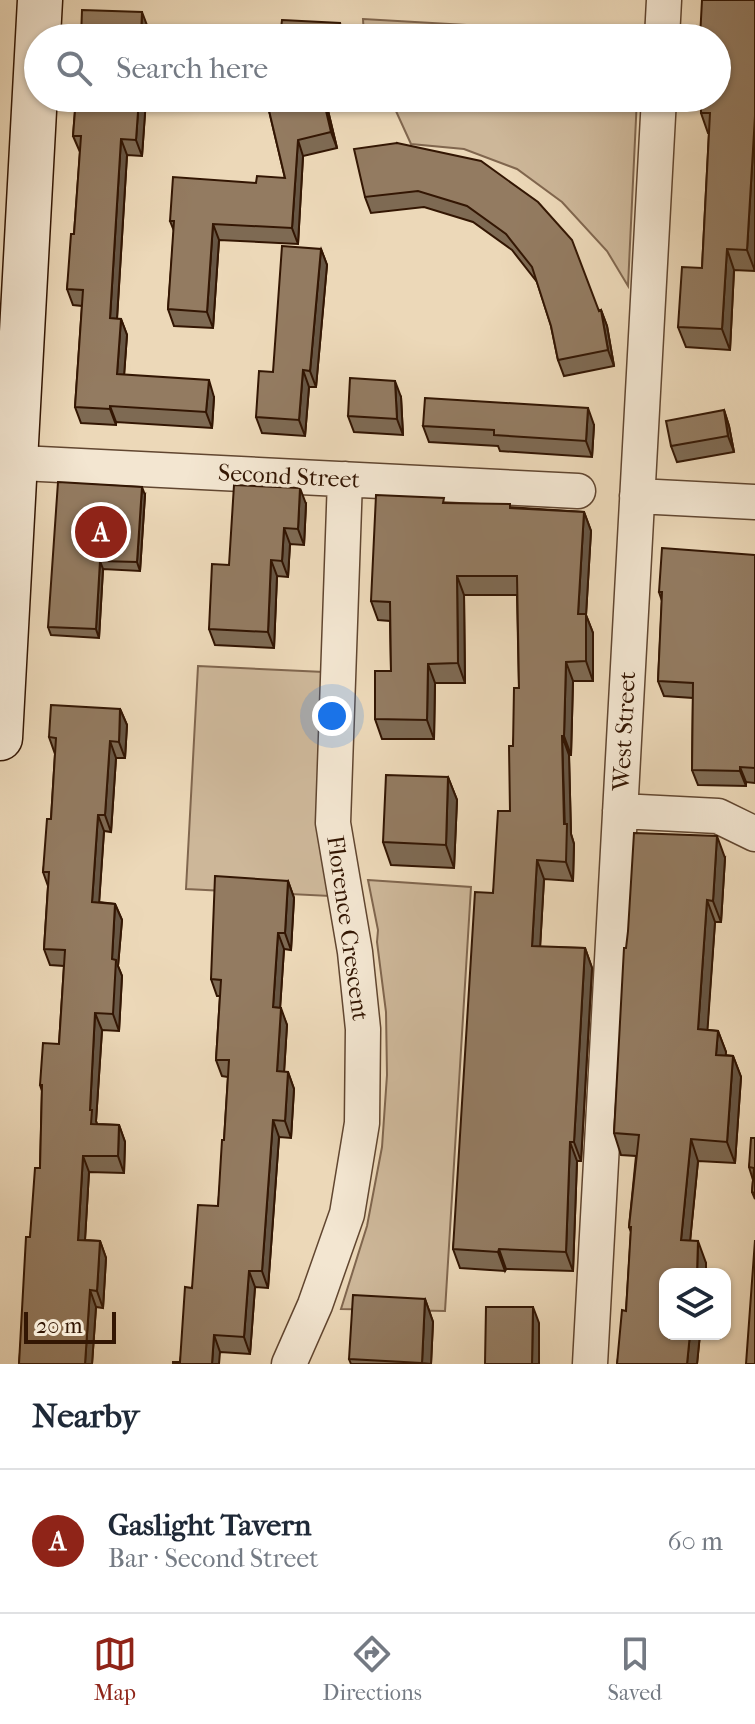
<!DOCTYPE html>
<html lang="en">
<head>
<meta charset="utf-8">
<style>
  body { margin:0; font-family:"IM FELL French Canon",serif; background:#f2f2f3; color:#1f2937 }
  .controls { position:absolute; right:24px; bottom:24px; display:grid; overflow:hidden; border-radius:16px; box-shadow:0 2px 6px #0004 }
  .controls button { width:72px; height:72px; display:grid; place-items:center; padding:0; border:0; border-bottom:2px solid #e0e1e3; background:#fff; color:#1f2937; font:40px sans-serif }
  .scale { position:absolute; left:24px; bottom:20px; width:92px; box-sizing:border-box; padding-left:8px; border:4px solid #331603; border-top:0; font-size:22px; line-height:28px; white-space:nowrap; color:#331603; -webkit-text-stroke:6px #f3e6d1; paint-order:stroke }
  .you { position:absolute; left:332px; top:716px; width:28px; height:28px; margin:-20px; border:6px solid #fff; border-radius:50%; background:#1a73e8; box-shadow:0 0 0 12px #1a73e833 }
  .badge { display:grid; place-items:center; width:52px; height:52px; border-radius:50%; background:#8f2418; color:#fff; font-size:26px; font-weight:700 }
  .pin { position:absolute; translate:-50% -50%; border:4px solid #fff; box-shadow:0 2px 8px #0006 }
  .list { margin:0; padding:0; list-style:none }
  h2 { display:flex; justify-content:space-between; align-items:center; height:104px; margin:0; padding:0 32px; font-size:34px }
  h2 small { font-size:26px; font-weight:400; color:#747a83 }
  .list li { display:grid; grid-template-columns:52px 1fr auto; gap:24px; align-items:center; box-sizing:border-box; height:144px; padding:0 32px; border-top:2px solid #e0e1e3 }
  .list b { display:block; font-size:30px; white-space:nowrap }
  .list p { margin:0; font-size:26px; white-space:nowrap; color:#747a83 }
  .list em { font-size:26px; font-style:normal; color:#747a83 }
  .icon { flex:none; width:44px; height:44px; fill:none; stroke:currentColor; stroke-width:2; stroke-linecap:round; stroke-linejoin:round }
  .map { position:relative; flex:none; width:755px; height:1364px; overflow:hidden }
  .search { position:absolute; background:#fff; box-shadow:0 2px 6px #0004; left:24px; right:24px; top:24px; height:88px; display:flex; align-items:center; gap:20px; box-sizing:border-box; padding:0 28px; border-radius:44px; color:#747a83; font-size:30px }
  .sheet { height:248px; background:#fff }
  nav { display:flex; justify-content:space-around; align-items:center; box-sizing:border-box; height:112px; border-top:2px solid #e0e1e3; background:#fff; font-size:22px; color:#747a83 }
  nav a { display:grid; justify-items:center; gap:4px }
  nav .on { color:#8f2418 }
  .map>svg:first-child { display:block }
</style>
</head>
<body>
<div class="map">
<svg width="755" height="1364" viewBox="0 0 755 1364">
  <rect width="100%" height="100%" fill="#ecd8b8"/>
  <filter id="stains"><feTurbulence type="fractalNoise" baseFrequency=".0025" numOctaves="4"/><feColorMatrix values="0 0 0 0 .2 0 0 0 0 .09 0 0 0 0 .02 0 0 0 .5 -.17"/></filter>
  <radialGradient id="worn" r=".72"><stop offset=".6" stop-color="#630" stop-opacity="0"/><stop offset="1" stop-color="#630" stop-opacity=".3"/></radialGradient>
  <path fill="#cdb799" stroke="#80664e" stroke-width="2" d="M363 19 642 35V38H364Z
    M390 98H637L628 286 607 251 562 202 517 169 464 149 411 144Z
    M198 666 324 672 330 896 186 889Z
    M368 880 471 887 445 1311 341 1309 367 1226 382 1147 387 1075 386 1012 377 942 378 930Z"/>
  <g fill="none" stroke-linecap="round" stroke-linejoin="round">
    <defs>
      <path id="street" d="M662 38 664 0
        M0 462 578 491
        M637 496 755 502
        M620 811 718 816 755 834
        M289 1364 315 1305 347 1214 362 1123 363 1029 355 952 333 823 345 479
        M590 1364 659 98"/>
      <path id="secondary" d="M0 738 40 0"/>
    </defs>
    <use href="#street" stroke="#614630" stroke-width="37"/>
    <use href="#secondary" stroke="#331603" stroke-width="47"/>
    <use href="#street" stroke="#f3e6d1" stroke-width="34"/>
    <use href="#secondary" stroke="#f3e6d1" stroke-width="44"/>
  </g>
  <path fill="#7e6a53" stroke="#331603" stroke-width="2" d="M76 98H146L142 156 127 155 117 319H121L127 335 124 375 214 397 212 428 116 422V425L81 423 75 407 82 306 73 305 67 289 74 234 80 152 73 136Z
    M266 98H325L337 148 303 156 298 244 219 240 213 328 174 326 168 309 174 231 170 221 256 183 285 178Z
    M717 98 755 271 734 270 730 350 686 347 678 327 702 268 709 133H708L701 113Z
    M397 143 599 311 601 310 607 326 614 366 564 376 558 360 551 326 537 282 512 250 473 222 424 207 371 213 365 197Z
    M321 249 327 265 316 387H309L305 436 262 433 256 417Z
    M401 397 403 435 354 432 348 416Z
    M724 410 729 426 734 452 677 462 671 446Z
    M594 425 592 457 500 451 498 446 429 442 423 426Z
    M145 495 140 571 103 569 99 638 51 635 48 627Z
    M445 503 584 512 591 531 586 615 593 633V681H573L571 755H569L571 834 574 844 573 881 544 879 540 947 585 948 592 968 581 1161H577L573 1271 506 1269 505 1271 460 1268 453 1249 493 893 510 811 513 746 519 688 517 595H464L465 683H435L434 739H382L375 719 391 671 390 621 378 620 371 601Z
    M306 504 304 545 290 544 288 577 277 576 274 648 215 645 209 629 229 565Z
    M755 555V783L746 782V786L698 785 692 770 693 698 664 696 658 681 662 601 659 592Z
    M120 709 127 725 125 758H116L111 832 104 831 99 902 115 904 122 920 118 966 122 976 119 1031 102 1030 96 1121 97 1124 119 1125 125 1142 124 1173 89 1172 85 1240 100 1241 106 1258 103 1308 96 1307 92 1364H19L30 1237 40 1168 42 1091 40 1085 59 1044 64 966 50 965 44 949 48 886 43 872 51 819 55 754 49 737Z
    M448 777 457 800 454 868 391 865 383 842Z
    M725 858 721 922H715L707 1030 718 1031 726 1052 725 1055 733 1056 741 1077 735 1163 698 1161 690 1241 706 1263 665 1334H700L697 1364H617L626 1311 631 1232 629 1227 636 1156 621 1155 614 1133 626 948Z
    M288 881 294 898 291 950 284 949 280 1008 287 1025 284 1072H288L294 1089 291 1138 279 1137 268 1288 255 1287 250 1354 220 1352 180 1362 192 1288 218 1206 224 1140 228 1077 222 1076 216 1060 220 996H217L211 979Z
    M755 1138V1199L752 1192 753 1180 749 1167Z
    M425 1299 433 1322 431 1364H351L349 1359Z"/>
  <path fill="#675644" stroke="#331603" stroke-width="2" d="M142 12 148 28 147 38H141Z
    M340 23 345 38H339Z
    M139 98H146V100L142 156 136 140Z
    M323 98H325L337 148 331 132Z
    M755 117V271L747 250Z
    M121 139 127 155 116 334 110 318Z
    M298 140 303 156 298 244 292 228Z
    M213 224 219 240 213 328 207 312Z
    M321 249 327 265 316 387 310 371Z
    M727 249 734 270 730 350 722 329Z
    M601 310 607 326 614 366 608 350Z
    M121 319 127 335 123 390 117 374Z
    M303 370 309 387 305 436 299 420Z
    M209 380 214 397 212 428 206 412Z
    M395 381 401 397 403 435 397 419Z
    M110 406 116 422V425L110 409Z
    M588 408 594 425 592 457 586 441Z
    M724 410 729 426 734 452 728 436Z
    M142 487 145 495 140 571 137 562Z
    M300 488 306 504 304 545 298 529Z
    M584 512 591 531 586 615 593 633V681L586 661 578 614Z
    M284 528 290 544 288 577 282 561Z
    M271 560 277 576 274 648 268 632Z
    M100 561 103 569 99 638 96 629Z
    M457 576 464 595 465 683 458 663Z
    M566 662 573 681 571 755 564 736Z
    M428 664 435 683 434 739 427 720Z
    M120 709 127 725 125 758 119 742Z
    M562 736 569 755 571 834 574 844 573 881 566 862Z
    M110 741 116 758 111 832 105 815Z
    M740 767 746 782V786L740 771Z
    M448 777 457 800 454 868 446 845Z
    M98 815 104 831 98 919 92 902Z
    M717 836 725 858 721 922 713 901Z
    M537 860 544 879 539 966 532 946Z
    M288 881 294 898 291 950 285 933Z
    M707 900 715 922 706 1051 698 1029Z
    M115 904 122 920 118 966 122 976 119 1031 113 1014 112 959Z
    M278 933 284 949 279 1024 273 1007Z
    M585 948 592 968 581 1161 574 1142Z
    M281 1008 287 1025 283 1088 277 1071Z
    M95 1013 102 1030 96 1121 98 1127 91 1124 90 1110Z
    M718 1031 726 1052 724 1076 716 1055Z
    M733 1056 741 1077 735 1163 727 1142Z
    M288 1072 294 1089 291 1138 285 1121Z
    M273 1120 279 1137 268 1288 262 1271Z
    M119 1125 125 1142 124 1173 118 1156Z
    M691 1139 698 1161 688 1262 681 1240Z
    M570 1142 577 1161 573 1271 566 1252Z
    M83 1156 89 1172 84 1256 78 1240Z
    M100 1241 106 1258 103 1308 97 1291Z
    M698 1241 706 1263V1274H697Z
    M499 1249 506 1269 505 1271 498 1252Z
    M249 1271 255 1287 250 1354 244 1337Z
    M90 1290 96 1307 92 1364H85Z
    M425 1299 433 1322 431 1364 422 1363Z
    M533 1307 539 1323V1364H532Z
    M690 1334H700L697 1364H687Z
    M214 1335 220 1352 219 1364H212Z"/>
  <path fill="#937b61" stroke="#331603" stroke-width="2" d="M702 0H755V116L747 250 727 249 722 329 678 327 682 267 702 268 710 113H701V98H717V38H700Z
    M82 10 142 12 141 38H81Z
    M282 20 340 23 339 38H280Z
    M76 98H139L136 140 121 139 110 318 121 319 117 374 209 380 206 412 110 406V409L75 407 83 290 67 289 71 234H74L81 136H73Z
    M266 98H323L331 132 298 140 292 228 213 224 207 312 168 309 174 221H170L173 177 256 183 257 176 285 178Z
    M397 143 481 161 538 202 572 240 599 311 601 310 608 350 558 360 551 326 532 267 506 234 467 206 418 191 365 197 354 149Z
    M282 246 321 249 310 371 303 370 299 420 256 417 259 371 273 372Z
    M350 378 395 381 397 419 348 416Z
    M425 398 588 408 586 441 494 435V430L423 426Z
    M724 410 728 436 671 446 666 421Z
    M58 482 142 487 137 562 100 561 96 629 48 627Z
    M234 485 300 488 298 529 284 528 282 561 271 560 268 632 209 629 212 564 229 565Z
    M376 495 444 498 443 503 510 504V508L584 512 578 614H586V661L566 662 564 736H562L564 824H567L566 862 537 860 532 946 585 948 574 1142H570L566 1252 499 1249 498 1252 453 1249 475 892 493 893 498 811H510L509 746H513L514 688H519L517 576H457L458 663 428 664 427 720 375 719V671H391L390 602 371 601Z
    M662 548 755 555V768L740 767V771L692 770 693 683 658 681 662 592H659Z
    M51 705 120 709 119 742 110 741 105 815H98L92 902 115 904 112 959 116 960 113 1014 95 1013 90 1110H92L91 1124 119 1125 118 1156H83L78 1240 100 1241 97 1291 90 1290 85 1364H19L26 1237H30L35 1168H40L42 1085H40L43 1043 59 1044 65 950 44 949 49 872H43L47 819H51L56 738 49 737Z
    M386 775 448 777 446 845 383 842Z
    M634 833 717 836 713 901 707 900 698 1029 718 1031 716 1055 733 1056 727 1142 691 1139 681 1240 698 1241 697 1274H665V1334H690L687 1364H617L622 1310 626 1311 631 1227H629L639 1135 614 1133 624 948H626L628 931Z
    M215 876 288 881 285 933H278L273 1007 281 1008 277 1071 288 1072 285 1121 273 1120 262 1271H249L244 1337 214 1335 212 1364H173V1362H180L185 1287 192 1288 198 1205 218 1206 222 1140H224L229 1060H216L221 980 211 979Z
    M751 1138H755V1193L752 1192 754 1168 749 1167Z
    M755 1240V1364H746Z
    M353 1295 425 1299 422 1363 349 1359Z
    M486 1307H533L532 1364H485Z"/>
  <g text-anchor="middle" stroke-width="7" stroke-linejoin="round" paint-order="stroke">
    <g font-size="24" fill="#331603" stroke="#f3e6d1">
      <text transform="translate(289 476) rotate(3)" y="8">Second Street</text>
      <text transform="translate(624 731) rotate(-87)" y="8">West Street</text>
      <text transform="translate(348 928) rotate(82)" y="8">Florence Crescent</text>
    </g>
  </g>
  <rect width="100%" height="100%" filter="url(#stains)"/>
  <rect width="100%" height="100%" fill="url(#worn)"/>
</svg>
<div class="controls">
<button><svg class="icon" aria-label="layers" viewBox="0 0 24 24"><path d="M12 4l9 5-9 5-9-5zM3 14l9 5 9-5"/></svg></button>
</div>
<div class="scale">20 m</div>
<div class="you"></div>
<div class="pin badge" style="left:101px;top:532px">A</div>
<div class="search"><svg class="icon" aria-label="search" viewBox="0 0 24 24"><circle cx="10" cy="10" r="6"/><path d="M15 15l6 6"/></svg>Search here</div>
</div>
<section class="sheet">
<h2>Nearby<small></small></h2>
<ul class="list">
<li><span class="badge">A</span><div><b>Gaslight Tavern</b><p>Bar · Second Street</p></div><em>60 m</em></li>
</ul>
</section>
<nav>
<a class="on"><svg class="icon" aria-label="map" viewBox="0 0 24 24"><path d="M3 6l6-2 6 2 6-2v14l-6 2-6-2-6 2zM9 4v14M15 6v14"/></svg>Map</a>
<a><svg class="icon" aria-label="directions" viewBox="0 0 24 24"><path d="M12 3l9 9-9 9-9-9zM9 14v-3h6M13 9l2 2-2 2"/></svg>Directions</a>
<a><svg class="icon" aria-label="saved" viewBox="0 0 24 24"><path d="M7 4h10v16l-5-4-5 4z"/></svg>Saved</a>
</nav>
</body>
</html>
